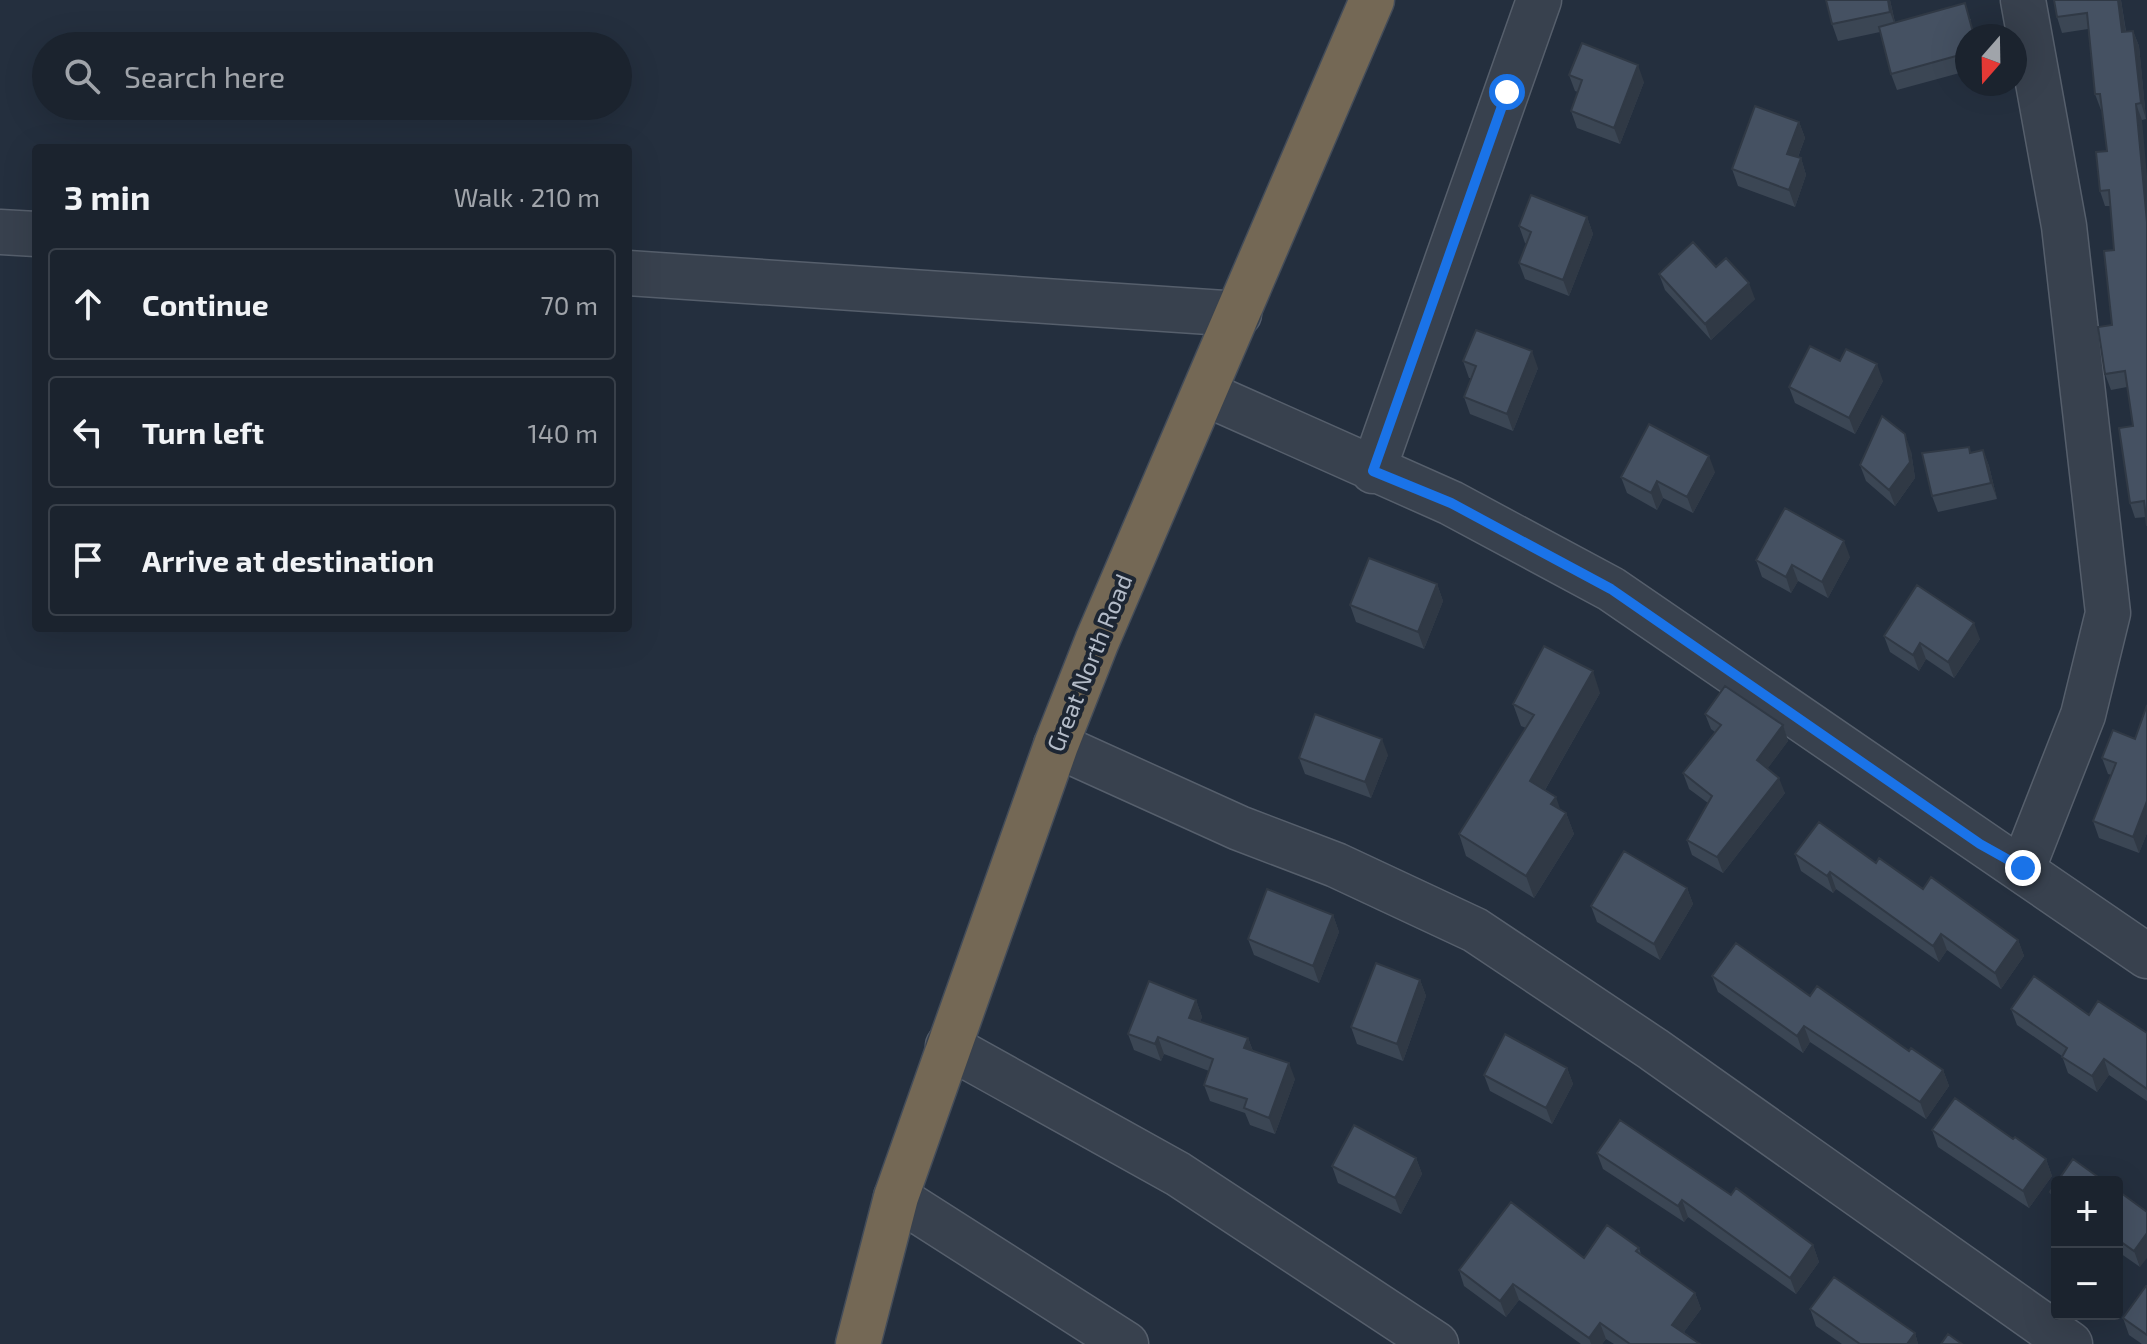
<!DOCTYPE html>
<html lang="en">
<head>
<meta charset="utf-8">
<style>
  body { margin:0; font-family:"Exo 2",sans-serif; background:#242b36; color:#f1f3f6 }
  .controls { position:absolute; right:24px; bottom:24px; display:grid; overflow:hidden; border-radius:8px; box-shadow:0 8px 32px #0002 }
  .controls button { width:72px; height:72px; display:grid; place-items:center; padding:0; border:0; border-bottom:2px solid #39404a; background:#1b232e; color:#f1f3f6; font:40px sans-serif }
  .compass { position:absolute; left:1955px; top:24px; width:72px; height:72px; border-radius:50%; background:#1b232e; box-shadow:0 8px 32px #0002; rotate:200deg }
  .stop { position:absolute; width:24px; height:24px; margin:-18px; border:6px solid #1a73e8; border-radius:50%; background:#fff }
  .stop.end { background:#1a73e8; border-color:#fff; box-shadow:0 2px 8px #0008 }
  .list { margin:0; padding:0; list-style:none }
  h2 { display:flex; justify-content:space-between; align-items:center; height:104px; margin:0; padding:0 32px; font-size:34px }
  h2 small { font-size:26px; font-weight:400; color:#a0a4aa }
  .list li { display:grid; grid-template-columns:52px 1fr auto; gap:24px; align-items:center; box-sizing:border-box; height:112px; margin:0 16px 16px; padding:0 16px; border:2px solid #39404a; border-radius:8px }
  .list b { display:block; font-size:30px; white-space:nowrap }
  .list em { font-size:26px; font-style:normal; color:#a0a4aa }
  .icon { flex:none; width:44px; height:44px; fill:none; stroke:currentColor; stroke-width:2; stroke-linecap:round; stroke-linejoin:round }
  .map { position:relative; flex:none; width:2147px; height:1344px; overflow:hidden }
  .search { position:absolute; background:#1b232e; box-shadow:0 8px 32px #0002; left:32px; top:32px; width:600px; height:88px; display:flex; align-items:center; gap:20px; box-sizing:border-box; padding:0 28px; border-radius:44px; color:#a0a4aa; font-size:30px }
  .panel { position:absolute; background:#1b232e; box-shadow:0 8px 32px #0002; left:32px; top:144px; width:600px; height:488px; border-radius:8px }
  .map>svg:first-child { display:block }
</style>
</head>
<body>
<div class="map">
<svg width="2147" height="1344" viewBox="0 0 2147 1344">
  <rect width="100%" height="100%" fill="#242f3e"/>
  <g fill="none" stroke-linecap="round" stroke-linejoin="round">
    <defs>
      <path id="minor" d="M2023 0 2064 226 2108 613 2083 715 2023 868
        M0 232 36 234
        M628 273 1239 314
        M1204 393 1451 503 1611 589 2147 956
        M1373 471 1539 0
        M1056 745 1239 828 1336 865 1475 930 1653 1049 2070 1344
        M948 1046 1178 1174 1436 1344
        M896 1197 1126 1344"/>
      <path id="highway" d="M858 1344 896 1197 1056 745 1097 641 1372 0"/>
    </defs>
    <use href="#minor" stroke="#565f6c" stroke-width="47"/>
    <use href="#highway" stroke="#434c59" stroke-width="47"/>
    <use href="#minor" stroke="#38414e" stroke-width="44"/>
    <use href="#highway" stroke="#746855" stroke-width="44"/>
  </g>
  <path fill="#3b4654" d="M1826 0H1890L1895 22 1971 19 1967 36V71L1897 90 1891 74 1880 32 1838 41 1832 24Z
    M2054 0H2121L2126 31H2133L2139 46 2146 119 2142 120 2146 517 2135 518 2130 503 2133 426 2127 387 2111 390 2105 374 2112 325 2114 250 2110 206H2105L2100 191 2107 151 2102 110H2101L2095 94 2088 29 2062 33 2057 17Z
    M1569 75 1644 82 1620 144 1577 128 1571 111 1578 92 1575 91Z
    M1799 122 1805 138 1798 157 1801 158 1806 175 1795 207 1738 186 1732 169Z
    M1587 217 1593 234 1569 296 1525 279 1519 263 1527 244 1525 243 1519 226Z
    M1716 267 1755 299 1711 340 1665 290 1659 274Z
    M1463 361 1538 368 1513 431 1470 414 1464 397 1471 378H1469Z
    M1840 361 1883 381 1855 434 1795 403 1789 387Z
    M1969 447 1971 453 1983 450 1989 466 1997 499 1938 512 1932 496Z
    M1911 451 1915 478 1895 506 1866 481 1860 465Z
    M1715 472 1693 513 1663 498 1657 510 1627 493 1621 477Z
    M1850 557 1828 598 1798 581 1791 593 1762 577 1756 560Z
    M1437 584 1443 601 1424 649 1356 622 1350 605Z
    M1884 636 1980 639 1954 678 1926 659 1919 671 1890 652Z
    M1600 693 1545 790 1560 809 1566 813 1574 834 1534 898 1466 856 1459 834 1526 728 1521 726 1513 704Z
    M2147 705V833L2139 853 2099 838 2093 821 2112 775 2108 774 2102 758 2135 739Z
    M1705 714 1783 725 1788 741 1767 769 1785 793 1723 873 1692 855 1687 840 1708 803 1689 789 1683 773 1715 732 1711 729Z
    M1388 755 1371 798 1305 774 1299 758Z
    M1795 854 1876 863 2018 940 2024 956 2001 989 1947 950 1939 962 1836 889 1833 893 1801 871Z
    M1687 888 1693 904 1660 960 1597 922 1591 906Z
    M1333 915 1339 932 1319 983 1254 955 1248 939Z
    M1712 976 1810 996 1943 1070 1949 1086 1926 1119 1810 1042 1803 1053 1718 992Z
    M1420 980 1426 996 1403 1061 1357 1044 1351 1027Z
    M1196 1000 1202 1017 1200 1022 1248 1038 1253 1051 1295 1079 1275 1134 1250 1125 1245 1113 1210 1101 1204 1085 1209 1071 1164 1054 1161 1061 1134 1050 1128 1034Z
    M2011 1009 2089 1015 2147 1033V1101L2109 1075 2097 1092 2068 1073 2062 1056 2017 1025Z
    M1567 1068 1573 1084 1552 1124 1490 1091 1484 1075Z
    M1932 1130 2046 1159 2052 1176 2029 1208 1938 1147Z
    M1597 1153 1731 1195 1813 1245 1819 1262 1796 1294 1688 1217 1684 1222 1603 1169Z
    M1416 1158 1422 1174 1401 1214 1338 1183 1332 1166Z
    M2057 1182V1209L2050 1192Z
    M2117 1190 2140 1267 2117 1251Z
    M1639 1248 1641 1254 1695 1293 1701 1309 1684 1332 1700 1344H1614L1606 1339 1602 1344H1581L1519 1300 1506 1317 1464 1286 1459 1270 1584 1258Z
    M2147 1286V1344H2142L2129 1335 2123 1318Z
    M1810 1309 1915 1333 1918 1344H1842L1816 1326Z"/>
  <path fill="#303945" d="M1888 0H1890L1896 28 1890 12Z
    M2118 0H2121L2128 47 2122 32Z
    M2133 31 2139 46 2146 119 2141 103Z
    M1638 65 1644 82 1620 144 1614 128Z
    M2136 104 2142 120 2147 176V222Z
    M1799 122 1805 138 1793 170 1787 154Z
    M1801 158 1806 175 1795 207 1789 190Z
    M1587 217 1593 234 1569 296 1563 280Z
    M1749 283 1755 299 1711 340 1705 324Z
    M1532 351 1538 368 1513 431 1507 414Z
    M1877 364 1883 381 1855 434 1849 418Z
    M1905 434 1911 451 1915 478 1895 506 1889 490Z
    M1983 450 1989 466 1997 499 1991 483Z
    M1709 456 1715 472 1693 513 1687 497Z
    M1657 481 1663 498 1657 510 1651 493Z
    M1844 541 1850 557 1828 598 1822 582Z
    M1792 565 1798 581 1791 593 1786 577Z
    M1437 584 1443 601 1424 649 1418 632Z
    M1974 623 1980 639 1954 678 1948 662Z
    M1920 643 1926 659 1919 671 1913 655Z
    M1593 671 1600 693 1538 802 1530 781Z
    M1783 725 1788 741 1762 776 1757 760Z
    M1382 739 1388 755 1371 798 1365 782Z
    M1779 778 1785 793 1723 873 1717 857Z
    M1556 797 1563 817 1566 813 1574 834 1534 898 1526 876 1551 804Z
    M2147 801V833L2139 853 2133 837Z
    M1830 872 1836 889 1833 893 1827 876Z
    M1687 888 1693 904 1660 960 1654 944Z
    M1333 915 1339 932 1319 983 1313 966Z
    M1941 934 1947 950 1939 962 1933 946Z
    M2018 940 2024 956 2001 989 1995 973Z
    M1420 980 1426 996 1403 1061 1397 1044Z
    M1196 1000 1202 1017 1195 1034 1189 1018Z
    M1804 1026 1810 1042 1803 1053 1797 1036Z
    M1158 1037 1164 1054 1161 1061 1155 1044Z
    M1248 1038 1254 1054 1244 1048Z
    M2104 1059 2109 1075 2097 1092 2092 1076Z
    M1289 1063 1295 1079 1275 1134 1269 1118Z
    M1567 1068 1573 1084 1552 1124 1546 1108Z
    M1943 1070 1949 1086 1926 1119 1920 1102Z
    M1416 1158 1422 1174 1401 1214 1395 1198Z
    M2046 1159 2052 1176 2029 1208 2023 1191Z
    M1682 1200 1688 1217 1684 1222 1678 1206Z
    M2147 1233V1258L2140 1267 2134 1251Z
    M1813 1245 1819 1262 1796 1294 1790 1278Z
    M1513 1284 1519 1300 1506 1317 1500 1301Z
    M1695 1293 1701 1309 1678 1340 1672 1325Z
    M1600 1323 1606 1339 1602 1344H1591L1589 1338Z
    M1915 1333 1918 1344H1907Z"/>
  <path fill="#455162" stroke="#303945" stroke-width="2" d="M1826 0H1888L1890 12 1832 24Z
    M2054 0H2118L2122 32 2133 31 2141 103 2136 104 2147 222V526L2144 501 2130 503 2119 428 2133 426 2125 371 2105 374 2098 327 2112 325 2104 251 2114 250 2109 190 2100 191 2096 152 2107 151 2100 94H2095L2087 13 2057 17Z
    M1965 3 1974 36H1967V53L1891 74 1879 27Z
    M1582 43 1638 65 1614 128 1571 111 1582 80 1569 75Z
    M1755 106 1799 122 1787 154 1801 158 1789 190 1732 169Z
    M1531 195 1587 217 1563 280 1519 263 1531 232 1519 226Z
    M1693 242 1716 267 1726 258 1749 283 1705 324 1659 274Z
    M1476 330 1532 351 1507 414 1464 397 1476 366 1463 361Z
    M1810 346 1840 361 1846 349 1877 364 1849 418 1789 387Z
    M1882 416 1905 434 1910 462 1889 490 1860 465Z
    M1649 424 1709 456 1687 497 1657 481 1651 493 1621 477Z
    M1969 447 1970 453 1983 450 1991 483 1932 496 1922 453Z
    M1785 508 1844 541 1822 582 1792 565 1786 577 1756 560Z
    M1369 558 1437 584 1418 632 1350 605Z
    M1917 585 1974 623 1948 662 1920 643 1913 655 1884 636Z
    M1544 646 1593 671 1530 781 1556 797 1551 804 1566 813 1526 876 1459 834 1534 715 1513 704Z
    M1725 686 1783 725 1757 760 1779 778 1717 857 1687 840 1712 796 1683 773 1721 725 1705 714Z
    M2147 705V801L2133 837 2093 821 2116 763 2102 758 2113 730 2135 739Z
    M1315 714 1382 739 1365 782 1299 758Z
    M1819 822 1876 863 1879 858 1923 889 1931 877 2018 940 1995 973 1941 934 1933 946 1830 872 1827 876 1795 854Z
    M1624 851 1687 888 1654 944 1591 906Z
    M1267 889 1333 915 1313 966 1248 939Z
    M1736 943 1810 996 1817 986 1909 1051 1911 1048 1943 1070 1920 1102 1804 1026 1797 1036 1712 976Z
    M1376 963 1420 980 1397 1044 1351 1027Z
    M2034 976 2089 1015 2098 1001 2147 1033V1089L2104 1059 2092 1076 2062 1057 2067 1048 2011 1009Z
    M1149 981 1196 1000 1189 1018 1248 1038 1244 1048 1289 1063 1269 1118 1244 1108 1247 1099 1204 1085 1213 1059 1158 1037 1155 1044 1128 1034Z
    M1505 1034 1567 1068 1546 1108 1484 1075Z
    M1955 1098 2013 1139 2015 1137 2046 1159 2023 1191 1932 1130Z
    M1620 1120 1731 1195 1736 1188 1813 1245 1790 1278 1682 1200 1678 1206 1597 1153Z
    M1354 1125 1416 1158 1395 1198 1332 1166Z
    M2073 1159 2105 1182H2057V1196L2050 1192Z
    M2117 1190 2147 1212V1233L2134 1251 2117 1239Z
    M1511 1202 1584 1258 1607 1225 1639 1248 1636 1251 1695 1293 1672 1325 1700 1344H1630L1600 1323 1589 1338 1513 1284 1500 1301 1459 1270Z
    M1834 1277 1915 1333 1907 1344H1860L1810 1309Z
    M2146 1286H2147V1335L2123 1318Z
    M1948 1334 1962 1344H1941Z"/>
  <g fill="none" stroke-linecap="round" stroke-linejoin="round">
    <path stroke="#1a73e8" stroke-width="10" d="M1507 92 1373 471 1451 503 1611 589 1980 844 2023 868"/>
  </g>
  <g text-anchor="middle" stroke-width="8" stroke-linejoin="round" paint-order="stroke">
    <g font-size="24" fill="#b4bcc9" stroke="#1d2633">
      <text transform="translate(1090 663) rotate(-68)" y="8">Great North Road</text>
    </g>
  </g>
</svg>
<div class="controls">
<button>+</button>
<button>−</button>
</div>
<svg class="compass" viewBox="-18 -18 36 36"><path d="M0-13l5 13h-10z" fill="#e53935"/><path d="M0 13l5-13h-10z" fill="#a0a4aa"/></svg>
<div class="stop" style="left:1507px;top:92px"></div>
<div class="stop end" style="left:2023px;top:868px"></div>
<div class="search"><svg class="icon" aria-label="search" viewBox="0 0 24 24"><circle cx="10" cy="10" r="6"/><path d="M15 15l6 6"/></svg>Search here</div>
<section class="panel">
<h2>3 min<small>Walk · 210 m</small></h2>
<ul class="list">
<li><svg class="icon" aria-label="ahead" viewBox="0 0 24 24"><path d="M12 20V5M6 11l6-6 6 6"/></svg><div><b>Continue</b></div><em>70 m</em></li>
<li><svg class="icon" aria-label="left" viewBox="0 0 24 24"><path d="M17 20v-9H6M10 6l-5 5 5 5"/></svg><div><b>Turn left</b></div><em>140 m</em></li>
<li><svg class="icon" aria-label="arrive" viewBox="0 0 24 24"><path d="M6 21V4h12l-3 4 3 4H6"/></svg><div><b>Arrive at destination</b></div></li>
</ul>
</section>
</div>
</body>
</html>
